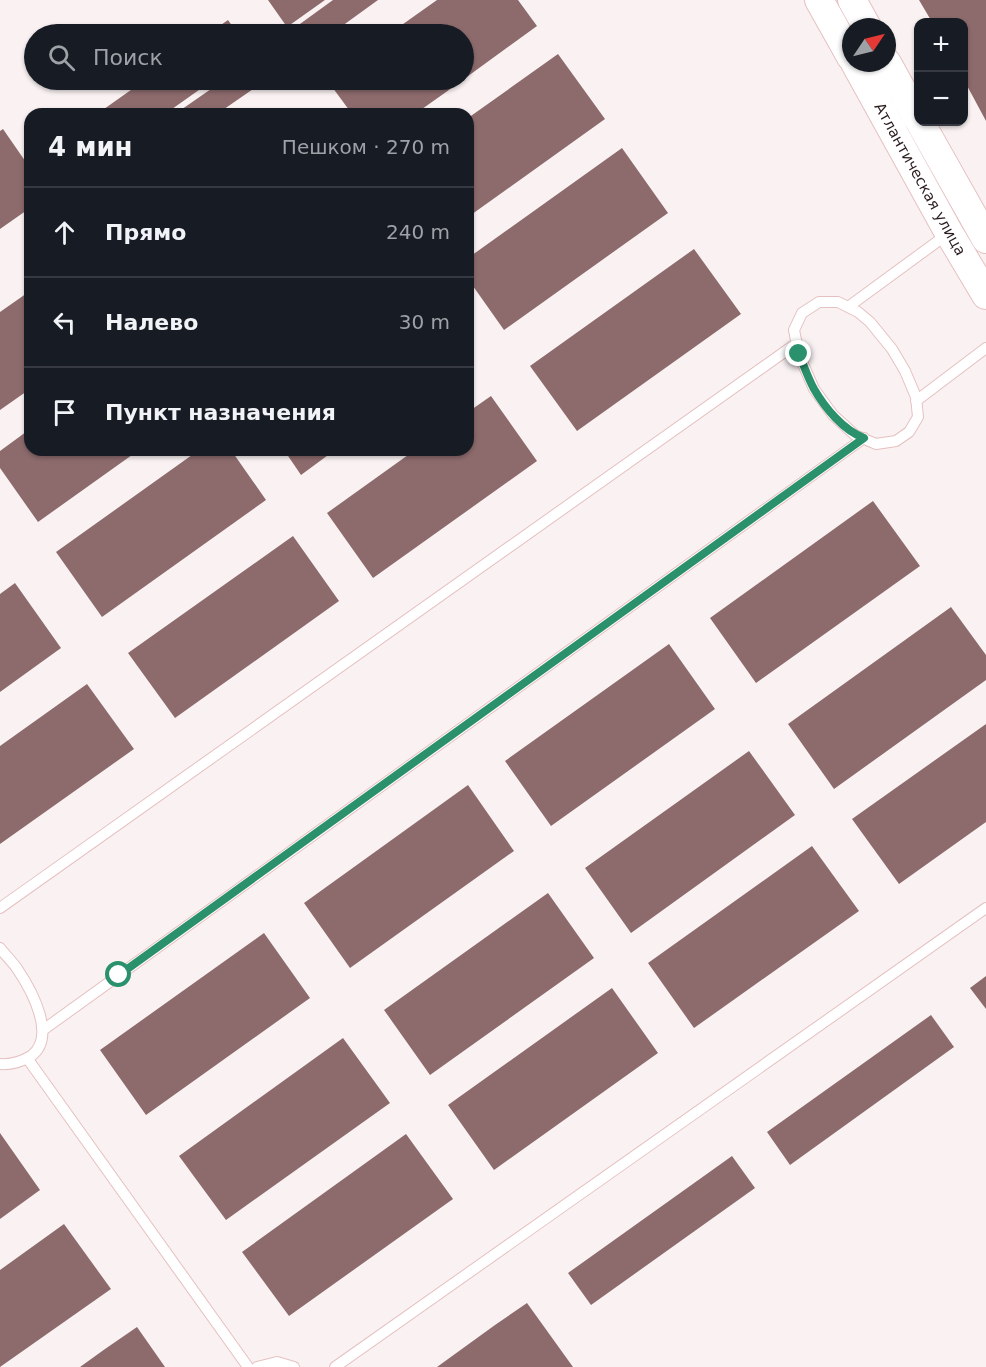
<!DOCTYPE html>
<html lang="ru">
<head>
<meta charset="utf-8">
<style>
  body { margin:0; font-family:"DejaVu Sans",sans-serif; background:#20242c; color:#f1f3f6 }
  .controls { position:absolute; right:18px; top:18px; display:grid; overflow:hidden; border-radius:12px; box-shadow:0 2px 4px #0004 }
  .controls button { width:54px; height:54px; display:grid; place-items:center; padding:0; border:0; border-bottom:2px solid #363941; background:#171b24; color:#f1f3f6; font:30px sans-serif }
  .compass { position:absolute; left:842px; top:18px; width:54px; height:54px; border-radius:50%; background:#171b24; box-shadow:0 2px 4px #0004; rotate:55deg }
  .stop { position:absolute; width:18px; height:18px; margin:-14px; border:4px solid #2b916c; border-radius:50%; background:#fff }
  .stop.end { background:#2b916c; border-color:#fff; box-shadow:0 2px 6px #0008 }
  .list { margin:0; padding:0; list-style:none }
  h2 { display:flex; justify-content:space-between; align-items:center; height:78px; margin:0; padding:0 24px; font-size:26px }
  h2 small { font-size:20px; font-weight:400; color:#9ea1a6 }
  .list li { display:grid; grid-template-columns:39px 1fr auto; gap:18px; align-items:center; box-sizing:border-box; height:90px; padding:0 24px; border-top:2px solid #363941 }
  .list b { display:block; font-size:22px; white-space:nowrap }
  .list em { font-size:20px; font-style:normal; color:#9ea1a6 }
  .icon { flex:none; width:33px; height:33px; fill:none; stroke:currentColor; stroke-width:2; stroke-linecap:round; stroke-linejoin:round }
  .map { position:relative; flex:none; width:986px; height:1367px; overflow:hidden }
  .search { position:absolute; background:#171b24; box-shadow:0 2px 4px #0004; left:24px; top:24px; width:450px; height:66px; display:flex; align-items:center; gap:15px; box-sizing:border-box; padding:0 21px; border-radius:33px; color:#9ea1a6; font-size:22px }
  .panel { position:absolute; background:#171b24; box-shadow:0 2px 4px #0004; left:24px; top:108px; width:450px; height:348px; border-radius:18px }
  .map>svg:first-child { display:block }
</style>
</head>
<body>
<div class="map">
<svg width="986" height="1367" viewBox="0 0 986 1367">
  <rect width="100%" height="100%" fill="#faf2f2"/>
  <path fill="#8d6b6d" d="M268 0H325L287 27Z
    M333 0H378L331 34H297L293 29Z
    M437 0H518L537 26 464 79V34H389Z
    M919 0H986V121L964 80V22H932Z
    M228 20 238 34H208Z
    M558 54 605 119 468 217V118Z
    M145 80H213L165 114H97Z
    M224 80H266L217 114H175Z
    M327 80H463L415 114H352Z
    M3 129 30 168V208L0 229V131Z
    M622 148 668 213 504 330 468 279V258Z
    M694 249 741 314 577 431 530 366Z
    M30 291V389L0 410V312Z
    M491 396 537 461 373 578 327 513 415 450H468V412Z
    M30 429V450H139L38 522 0 468V451Z
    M199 450H231L266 500 102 617 56 552Z
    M284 450H335L301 475Z
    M873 501 920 566 756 683 710 618Z
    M293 536 339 601 175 718 128 653Z
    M15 583 61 648 0 692V594Z
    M951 607 986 655V680L834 789 788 724Z
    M669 644 715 709 551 826 505 761Z
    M87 684 134 749 0 844V746Z
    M986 724V822L899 884 852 819Z
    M749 751 795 815 631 933 585 868Z
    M468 785 514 851 350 968 304 903Z
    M812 846 859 911 694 1028 648 963Z
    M548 893 594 958 430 1075 384 1010Z
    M264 933 310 998 146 1115 100 1050Z
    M986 976V1009L970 988Z
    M612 988 658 1053 494 1170 448 1105Z
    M931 1015 954 1047 790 1165 767 1132Z
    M343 1038 390 1103 226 1220 179 1156Z
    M0 1133 40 1190 0 1219Z
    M406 1134 453 1199 289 1316 242 1252Z
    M732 1156 755 1188 591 1305 568 1273Z
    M64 1224 111 1289 0 1367V1270Z
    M527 1303 573 1367H437L495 1325Z
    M137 1327 165 1367H80L105 1349Z"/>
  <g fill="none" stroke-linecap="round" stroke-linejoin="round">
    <defs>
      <path id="lane" d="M819 302H838L858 312 870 322 892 349 905 371 916 397 918 417 909 432 896 441 876 444 855 435 833 415 814 389 799 355 794 330 802 313Z
        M848 307 949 233
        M916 401 986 348
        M0 908 797 343
        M0 948C6 956 13 962 18 970 32 991 57 1037 31 1056 21 1062 12 1065 0 1064
        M43 1030 864 438
        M27 1058 248 1367
        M257 1367 277 1362 294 1367
        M335 1367 986 908"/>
      <path id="secondary" d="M819 0 851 57
        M852 0 867 27
        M855 63 949 233 986 295
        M887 63 918 119
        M920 122 986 239"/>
    </defs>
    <use href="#lane" stroke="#e6c0c1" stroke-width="12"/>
    <use href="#secondary" stroke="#e6c0c1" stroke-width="30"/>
    <use href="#lane" stroke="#fff" stroke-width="10"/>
    <use href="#secondary" stroke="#fff" stroke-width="28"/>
  </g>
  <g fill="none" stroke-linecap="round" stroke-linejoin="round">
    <path stroke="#2b916c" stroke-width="8" d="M119 975 864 438C843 430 825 408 814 389 808 378 804 366 799 354"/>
  </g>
  <g text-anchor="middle" stroke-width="6" stroke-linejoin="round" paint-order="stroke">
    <g font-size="15" fill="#2c1e1f" stroke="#fff">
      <text transform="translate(920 179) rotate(61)" y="5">Атлантическая улица</text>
    </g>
  </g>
</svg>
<div class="controls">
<button>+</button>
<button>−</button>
</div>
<svg class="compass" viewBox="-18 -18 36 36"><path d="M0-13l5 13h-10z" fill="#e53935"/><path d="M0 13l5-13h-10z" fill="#9ea1a6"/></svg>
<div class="stop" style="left:119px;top:975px"></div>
<div class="stop end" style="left:799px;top:354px"></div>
<div class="search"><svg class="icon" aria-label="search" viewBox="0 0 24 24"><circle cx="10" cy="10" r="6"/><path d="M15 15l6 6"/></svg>Поиск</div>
<section class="panel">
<h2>4 мин<small>Пешком · 270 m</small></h2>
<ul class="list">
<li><svg class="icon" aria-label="ahead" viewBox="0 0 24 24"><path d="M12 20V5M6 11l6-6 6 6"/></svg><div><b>Прямо</b></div><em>240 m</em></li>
<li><svg class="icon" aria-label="left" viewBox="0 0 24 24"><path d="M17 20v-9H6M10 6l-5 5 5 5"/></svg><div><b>Налево</b></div><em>30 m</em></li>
<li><svg class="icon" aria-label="arrive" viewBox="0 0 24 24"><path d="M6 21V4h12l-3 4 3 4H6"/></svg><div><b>Пункт назначения</b></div></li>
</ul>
</section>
</div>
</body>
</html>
